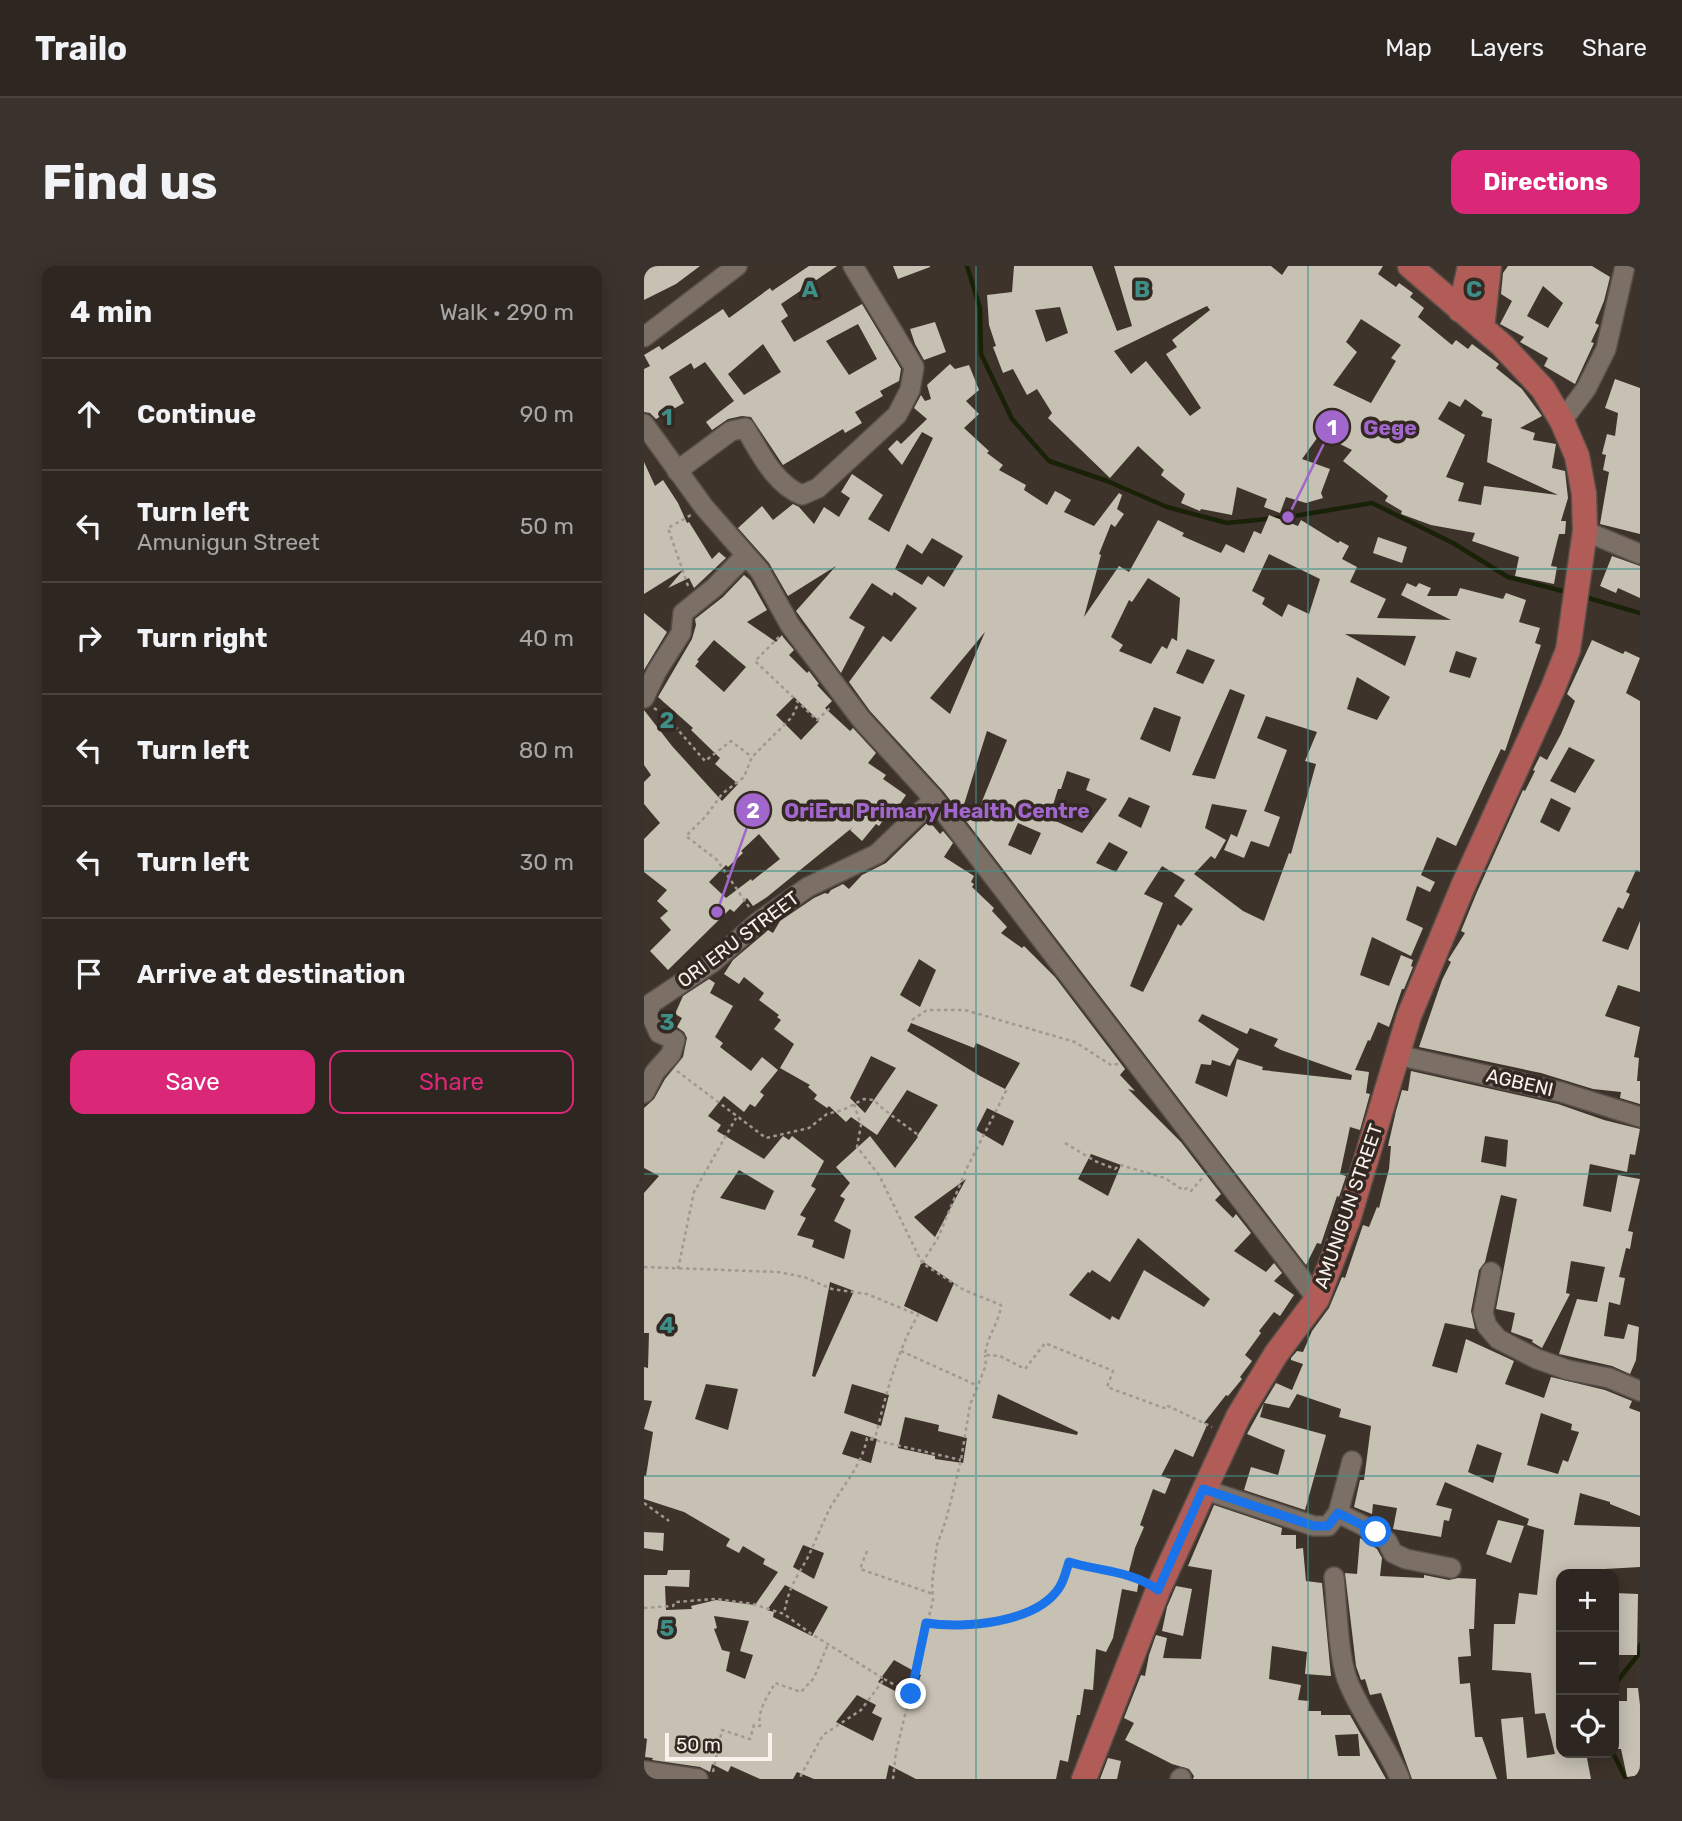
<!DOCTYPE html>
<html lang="en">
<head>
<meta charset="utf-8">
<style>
  body { margin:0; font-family:Rubik,sans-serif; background:#3a322d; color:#f1f3f6 }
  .controls { position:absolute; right:21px; bottom:21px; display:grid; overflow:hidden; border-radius:14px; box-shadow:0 4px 18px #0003 }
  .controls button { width:63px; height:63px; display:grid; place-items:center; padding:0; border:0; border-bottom:2px solid #49433e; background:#2e2620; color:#f1f3f6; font:35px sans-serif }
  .scale { position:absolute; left:21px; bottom:18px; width:107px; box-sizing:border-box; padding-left:7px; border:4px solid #faf2ed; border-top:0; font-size:19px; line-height:24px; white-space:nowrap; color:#faf2ed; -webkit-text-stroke:5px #342922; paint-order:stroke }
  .stop { position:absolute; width:21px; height:21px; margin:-16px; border:5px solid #1a73e8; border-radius:50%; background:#fff }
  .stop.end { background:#1a73e8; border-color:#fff; box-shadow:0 2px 7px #0008 }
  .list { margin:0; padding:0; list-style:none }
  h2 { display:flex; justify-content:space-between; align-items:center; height:91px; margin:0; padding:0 28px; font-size:30px }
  h2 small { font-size:23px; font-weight:400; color:#a7a5a5 }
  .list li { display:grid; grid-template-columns:46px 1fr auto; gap:21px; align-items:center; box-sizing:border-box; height:112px; padding:0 28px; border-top:2px solid #49433e }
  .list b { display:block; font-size:26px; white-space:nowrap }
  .list p { margin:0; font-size:23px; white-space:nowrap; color:#a7a5a5 }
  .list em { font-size:23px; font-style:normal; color:#a7a5a5 }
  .actions { display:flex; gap:14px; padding:21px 28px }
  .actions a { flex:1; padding:16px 0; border:2px solid #db2777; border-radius:14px; text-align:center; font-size:24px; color:#db2777 }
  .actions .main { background:#db2777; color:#fff }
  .icon { flex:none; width:38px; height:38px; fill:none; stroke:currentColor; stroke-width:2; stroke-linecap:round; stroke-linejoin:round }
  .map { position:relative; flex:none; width:996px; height:1513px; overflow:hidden; border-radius:14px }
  header { display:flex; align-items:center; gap:42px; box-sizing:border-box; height:98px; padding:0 35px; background:#2e2620; border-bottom:2px solid #49433e }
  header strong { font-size:33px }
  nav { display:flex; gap:38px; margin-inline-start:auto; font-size:24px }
  .intro { display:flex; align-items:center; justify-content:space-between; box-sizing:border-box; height:168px; padding:0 42px }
  h1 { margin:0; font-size:49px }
  .button { padding:18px 32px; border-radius:14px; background:#db2777; color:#fff; font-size:24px; font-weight:700 }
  main { display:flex; gap:42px; padding:0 42px }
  aside { flex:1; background:#2e2620; border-radius:14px; box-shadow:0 4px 18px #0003 }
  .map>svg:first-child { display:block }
</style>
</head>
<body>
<header>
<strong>Trailo</strong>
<nav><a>Map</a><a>Layers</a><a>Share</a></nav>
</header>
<div class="intro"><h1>Find us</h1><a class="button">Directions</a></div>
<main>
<aside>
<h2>4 min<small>Walk · 290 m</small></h2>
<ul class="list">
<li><svg class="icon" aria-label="ahead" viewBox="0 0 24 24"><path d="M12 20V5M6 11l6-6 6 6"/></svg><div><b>Continue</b></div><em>90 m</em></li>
<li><svg class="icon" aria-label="left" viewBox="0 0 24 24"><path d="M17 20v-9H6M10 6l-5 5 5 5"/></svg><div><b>Turn left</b><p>Amunigun Street</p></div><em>50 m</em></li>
<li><svg class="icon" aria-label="right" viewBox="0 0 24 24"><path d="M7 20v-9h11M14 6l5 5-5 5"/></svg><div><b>Turn right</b></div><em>40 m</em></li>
<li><svg class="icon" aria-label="left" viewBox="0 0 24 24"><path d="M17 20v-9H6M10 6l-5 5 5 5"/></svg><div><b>Turn left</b></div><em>80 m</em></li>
<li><svg class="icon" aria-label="left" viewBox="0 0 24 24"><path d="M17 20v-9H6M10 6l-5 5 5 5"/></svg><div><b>Turn left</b></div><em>30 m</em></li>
<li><svg class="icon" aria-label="arrive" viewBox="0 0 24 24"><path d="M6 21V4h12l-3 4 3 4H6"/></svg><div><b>Arrive at destination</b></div></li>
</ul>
<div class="actions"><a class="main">Save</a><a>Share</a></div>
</aside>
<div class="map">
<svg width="996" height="1513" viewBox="0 0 996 1513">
  <rect width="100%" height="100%" fill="#3e332b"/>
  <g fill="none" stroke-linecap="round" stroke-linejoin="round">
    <path stroke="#192107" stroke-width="4.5" d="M323 0 336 42 337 88 368 153 405 195 463 215 523 241 583 257 644 251 728 237 809 277 864 311 926 327
      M941 331 996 347
      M970 1452 971 1418 994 1389 996 1379
      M969 1487 982 1513"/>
  </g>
  <path fill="#c6c1b3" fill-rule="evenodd" d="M0 0H56L32 18 0 34Z
    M165 0H193L137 38 144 50 137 55 150 76 218 38 257 103 255 115 236 125 239 130 211 146 218 157 201 167 199 163 139 199 107 151 98 150 84 153 68 164 62 156 90 135 61 96 50 103 47 97 25 111 40 137 12 153 6 147 0 146V103L6 100 0 89 15 80 18 84 79 43 85 52 126 22 128 25ZM214 58 233 93 205 109 182 75ZM119 78 137 106 100 129 84 108Z
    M249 0H286V1L254 13Z
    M370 0H448L473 65 488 60 470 0H627L638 9 644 0H739L734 8 752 21 755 17 769 27 766 31 780 42 774 51 808 79 812 74 824 83 828 78 855 98 852 102 878 123 898 150 876 162 891 167 889 174 912 178 908 202 921 205 924 232 917 255H922L921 268H915L907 300 913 301 910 318 871 310 875 291 828 275 831 267 787 259 757 248 758 245 741 235 744 230 699 195 708 184 676 168 658 193 686 203 677 227 679 232 662 237 642 231 636 247 620 241 623 233 593 221 588 249 557 243 556 245 537 237 541 228 517 209 520 204 494 180 466 212 404 152 408 147 393 123 383 129 369 103 359 107 349 81 352 80 345 59 343 29 368 26ZM563 40 566 44 528 74 533 81 522 88 557 142 546 150 502 95 487 108 470 85ZM416 41 424 67 402 76 391 44ZM717 53 757 79 747 92 752 95 727 137 689 119 713 86 702 76ZM821 133 839 146 837 150 848 153 843 196 914 229 840 220 837 239 814 235 820 217 802 211 821 169 794 153 805 135 816 141Z
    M864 0H948L966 11 960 35 951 57 955 59 947 76 950 77 931 118 900 100 904 92 876 76 880 71 856 58 868 35 857 28 859 7ZM899 20 919 37 904 62 883 50Z
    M291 56 302 86 280 94 271 78 266 63Z
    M306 98 311 103 325 99 335 124 322 135 335 148 320 162 345 185 343 187 359 199 355 204 382 219 380 224 403 239 411 225 417 228 427 234 420 246 450 260 475 227 478 229 473 243 480 248 471 261 467 258 455 288 457 289 440 351 475 300 485 306 514 254 540 267 538 270 577 287 582 278 600 287 610 265 617 268 625 249 654 260 657 254 694 277 696 275 705 280 698 293 713 301 706 316 742 333 733 352 807 354 757 329 763 317 772 321 775 317 787 322 783 330H813L816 322 859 333 862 327 882 334 875 356 896 362 891 377 897 379 861 485 857 483 812 580 793 571 777 609 791 616 786 626 773 620 762 654 779 662 767 690 728 671 716 709 745 720 757 689 769 694 767 700 769 701 760 723H758L745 761 734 756 726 775 724 774 711 804 725 806 722 827 726 828 716 864 706 861 696 908 702 910 695 931 693 930 677 978 673 977 662 999 319 551 330 555 363 474 343 465 317 548 299 525 226 445 205 416 239 370 247 376 273 342 250 326 248 330 228 317 205 352 221 361 197 407 152 345 192 300 144 330 125 297 94 262 118 240 129 254 149 238 155 241 170 258 180 241 195 251 206 232 197 226 208 208 239 229 224 253 245 266 289 172 278 166 258 199 244 183 253 174 257 178 283 153 270 142 277 129 281 135 287 133 283 119ZM288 272 319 290 300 321 284 310 278 319 251 303 263 278 278 288ZM625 288 676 313 665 348 644 338 638 351 618 338 621 332 608 325ZM504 312 536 332 533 375 528 372 523 383 518 380 507 398 475 385 479 379 467 371 485 334 488 336ZM341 366 306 448 286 432ZM701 368 772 370 761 400ZM543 383 571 394 559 418 532 407ZM812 385 833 392 826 412 805 406ZM713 411 746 431 733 454 703 443ZM586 423 601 429 571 513 548 509ZM510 441 537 451 526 486 496 473ZM622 450 673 466 661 495 672 498 647 588 645 587 620 655 599 645 550 608 567 590 571 593 582 574 561 562 568 538 603 544 593 571 587 568 580 584 600 592 607 575 625 581 636 551 620 545 643 484 613 472ZM423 505 446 513 442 524 463 533 438 567 405 552 414 523H417ZM485 531 506 540 497 562 474 550ZM374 557 397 567 387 589 364 579ZM465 576 484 586 472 606 452 597ZM518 600 541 614 530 630 549 643 537 660 534 658 499 726 486 720 519 637 500 628ZM558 748 603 768 606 762 634 773 630 780 637 784 708 809 707 814 618 804 619 801 593 793 583 831 551 817 557 798 567 799 568 794 586 800 595 783 554 755Z
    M971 113 996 122V268L956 258 965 206 959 204 962 189 958 188 963 168 971 170 974 147 961 142Z
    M0 196 11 220 19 214 34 237 43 257 45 256 68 293 75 286 82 292 50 322 45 312 24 322 40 303 0 328Z
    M734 271 763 281 758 297 729 287Z
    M968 290 996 300V332L974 322 972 327 956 320Z
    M100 309 106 314 123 344 103 356 132 376 138 369 139 371 150 384 145 389 163 407 165 405 175 418 173 419 188 435 181 442 206 465 209 462 232 487 224 497 242 509 239 513 262 529 252 544 248 542 235 560 232 558 218 575 206 564 209 561 123 631 109 640 103 632 90 646 86 643 24 704 6 685 27 664 16 652 24 645 13 635 23 624 0 606V573L16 557 0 538V516L7 509 0 499V444L28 480 78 535 94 518 71 498 76 492 47 464 49 462 14 431 48 373 52 359 51 353 79 331ZM70 374 102 401 80 426 51 400 55 395 53 394ZM150 431 175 455 157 474 132 449ZM115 568 136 593 108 615 107 613 82 632 65 616 82 599 84 601 99 587 97 585Z
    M0 347 23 366 0 404Z
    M948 374 979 388 981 385 996 392 982 427 996 435V606L992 604 982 626 986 628 979 643 974 641 958 675 984 684 996 655V726L974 719 961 750 996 761 990 791 995 792 993 815H996V838L976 832 977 826 949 823 897 807 775 781 798 714 807 696 804 694 821 667 817 665 833 626 879 524 881 525 891 505 889 504 896 490 903 494 917 468 931 435 923 428ZM925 481 951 494 931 527 906 515ZM907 532 927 542 915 566 896 556Z
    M285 555 296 568 299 565 309 577 300 591 330 610 327 616 330 618 328 621 350 642 348 645 363 661 357 667 378 682 380 680 411 711 481 803 476 809 491 825 484 823 537 876 577 928 571 934 589 952 592 948 607 967 590 985 622 1006 630 997 638 1007 630 1015 650 1029 636 1050 630 1046 615 1065 617 1067 601 1089 608 1095 596 1111 598 1113 584 1130 582 1129 560 1157 563 1159 549 1191 531 1183 517 1210 527 1213 521 1228 509 1223 496 1259 500 1261 491 1282 483 1313 495 1315 493 1326 478 1323 469 1372 462 1386 452 1383 449 1424 440 1423 436 1449H433L424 1496 416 1494 412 1513H272L245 1499 242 1513H170L153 1506 149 1513H116L87 1500 84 1506 68 1498 66 1506 56 1501 8 1494 9 1492 1 1491 3 1473 0 1472V1309H23L24 1304H46L45 1321 21 1320 22 1344 48 1343 47 1340 72 1334 111 1339 134 1306 119 1298 121 1293 99 1280 95 1287 82 1280 86 1273 40 1246 0 1233V1210H2L9 1166 0 1163 8 1135 0 1134V1101L4 1102 5 1067H0V927L15 910 0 902V842L10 833 21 813 39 791 43 772 40 766 33 761 38 752 31 748 39 730 65 713 71 717 66 727 89 740 71 771 79 777 76 781 107 805 118 791 134 804 116 826 120 829 111 841 106 838 100 846 80 830 64 850 77 859 73 865 120 893 139 870 145 874 148 870 180 895 167 920 172 923 156 949 162 952 153 969 170 974 168 981 200 993 207 964 190 955 201 933 196 930 206 917 192 901 226 870 251 902 274 871 273 870 294 839 263 824 233 869 207 851 202 856 185 840 183 842 170 833 173 829 164 821 166 819 136 802 150 778 130 763 137 754 133 751 135 749 115 734 120 727 100 711 95 718 80 708 89 694 122 666 124 664 129 667 136 655 170 632 181 627 184 628 187 624 199 618 205 623 218 609 242 597ZM275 693 292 704 276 741 256 729ZM267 757 330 782 332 777 376 797 361 823 336 810 263 765ZM227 790 252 802 221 847 206 832ZM343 842 370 855 359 880 332 864ZM447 888 477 899 464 930 434 913ZM95 904 130 925 121 944 76 932ZM322 913 291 971 270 951ZM494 972 566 1033 560 1041 500 1004 475 1054 468 1050 466 1054 425 1029 444 1006 446 1007 448 1004 466 1016ZM278 995 310 1017 293 1056 260 1040ZM186 1016 210 1025 171 1111 168 1110ZM62 1118 94 1123 84 1164 51 1153ZM208 1118 245 1129 237 1160 200 1147ZM354 1128 434 1166 433 1169 348 1152ZM261 1151 295 1159 294 1165 323 1172 319 1197 291 1193V1190L254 1182ZM207 1165 233 1173 227 1197 198 1188ZM159 1279 180 1287 170 1313 149 1301ZM141 1319 184 1341 168 1370 129 1351 130 1346 123 1344ZM70 1350 105 1355 96 1385 109 1389 101 1413 82 1405 86 1386 78 1384 70 1363 73 1362ZM250 1394 277 1409 268 1434 234 1416ZM213 1429 232 1439 228 1447 238 1452 229 1475 192 1456Z
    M767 805 914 838 960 854 996 863 991 889 986 888 983 906 946 898 939 940 967 946 974 909 996 913 984 965 989 966 986 983 982 982 975 1011 981 1012 976 1039 965 1036 960 1070 980 1073 984 1058 995 1061 992 1094 986 1108 968 1100 915 1088 933 1033 953 1036 961 1001 927 995 922 1027 926 1028 898 1082 888 1076 889 1074 867 1066 871 1047 852 1043 873 933 857 929 841 996 835 1004 827 1045 831 1063 801 1057 788 1100 813 1107 822 1073 870 1095 861 1118 900 1132 907 1111 961 1124 988 1135 985 1142 996 1146V1250L966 1238V1236L936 1227 930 1259 996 1261V1301L925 1305V1308H917V1487H942L947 1513H863L857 1453 879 1451 883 1492 911 1488 901 1447 891 1448 887 1407 848 1404 850 1358H871L875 1327 893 1329 900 1264 883 1259 885 1253 801 1216 792 1239 808 1243 805 1255 800 1254 797 1271 749 1263 753 1242 729 1238 728 1248 710 1241 716 1214H720L727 1160 695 1151 697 1143 653 1128 645 1142 620 1137 632 1117 648 1124 659 1098 647 1094V1092L653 1085 659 1086 668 1065 685 1042 698 1011 701 1012 719 959 725 961 733 941 735 942 745 903 747 880H744L752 845 758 824 764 825ZM841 870 864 874 862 901 837 896ZM897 1147 928 1158 927 1164 935 1166 924 1196 919 1194 914 1208 883 1199ZM833 1178 858 1187 849 1217 824 1206Z
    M620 1137 616 1151 682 1169 661 1244 600 1224 607 1201 634 1209 641 1184 603 1168Z
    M570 1239 638 1262 637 1269H652V1283L659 1282 662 1315 678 1317 687 1410 661 1408 663 1386 628 1380 625 1413 657 1419 654 1434 665 1435 664 1445H677V1449H706L742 1513H549L550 1510 545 1503 528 1498 481 1474 490 1457 480 1452 497 1409 501 1410 505 1389 512 1369 523 1372 519 1392 557 1393 568 1304 544 1300ZM714 1468 716 1490H694L691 1469Z
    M854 1254 880 1260 867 1297 842 1288Z
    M0 1266 20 1267 19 1285 0 1282Z
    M716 1272 733 1283 738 1292 736 1310 780 1312V1309L805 1314 814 1312 832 1313 830 1363H825L827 1390 814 1391 816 1418 826 1417 831 1471H838L853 1513H768L737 1427 726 1429 721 1413 717 1414 712 1400 701 1307 713 1308Z
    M532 1320 548 1323 539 1370 518 1365 523 1341Z
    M971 1327 994 1328 993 1389H972Z
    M983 1422H994L996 1439V1509L983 1511 977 1483H972V1435H983Z
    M464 1492 477 1495 473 1513H456Z"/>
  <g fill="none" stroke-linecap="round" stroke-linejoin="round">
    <defs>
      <path id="minor" d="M0 71 93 0
        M918 155 942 123 962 83 981 0
        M0 158 60 241 116 305 146 359 217 453 290 533 673 1033
        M33 205 87 165 101 162C116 186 130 218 158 229L174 222 253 149 266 124 270 101 209 0
        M941 265 996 288
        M0 432 13 405 37 367 39 347 71 321 101 290
        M0 742 69 696 114 656 164 621 233 588 290 533
        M753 789 917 826 996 851
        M0 827 11 806 27 788 31 774 15 767 3 740
        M847 1006 839 1047 843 1060 854 1073 893 1093 924 1104 965 1112 996 1125
        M559 1223 670 1260H684L694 1247 708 1195
        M694 1247 732 1266 743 1275 749 1287 762 1293 807 1302
        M690 1311C693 1339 694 1388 703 1413 716 1448 742 1478 756 1513
        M0 1505 54 1513
        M536 1513 537 1512"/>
      <path id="major" d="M816 44 826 0
        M838 62 845 0
        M440 1513 514 1324 594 1151 632 1088 673 1033 704 954 765 750 819 620 909 422 924 384 941 265 940 228 933 190 918 155 899 123 858 79 766 0"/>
    </defs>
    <use href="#minor" stroke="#584f48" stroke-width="22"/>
    <use href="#major" stroke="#584f48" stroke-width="27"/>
    <path stroke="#a19891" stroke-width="2.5" stroke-dasharray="3.5 3.5" stroke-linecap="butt" d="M44 320 24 262 47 249
      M135 371 111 395 173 454 187 441
      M10 442 22 450 61 495 87 475 108 491
      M105 641 73 594 42 570 62 550 78 528 100 511 108 491 148 451 154 438
      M268 754 283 744H321L431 776 467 799 474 798
      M33 805 122 872 165 862 183 848 199 844 220 833 230 834C243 848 261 858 275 870
      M210 838 217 859 213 881 235 909 278 997 320 1024 357 1039C356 1055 343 1070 341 1089L356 1090 381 1103 401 1077 469 1105 463 1121 520 1142 522 1139 568 1161
      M421 877 451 895 471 903 476 899 521 912 539 924 543 922 547 925 560 910
      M278 997 294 972 322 904 363 823
      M0 1001 134 1006 160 1011 188 1023 223 1028 274 1049C252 1087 242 1129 231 1172H223C218 1200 198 1220 185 1244 177 1260 171 1277 163 1293 150 1316 145 1321 140 1348
      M34 1003 50 926 92 852
      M257 1085 332 1119
      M226 1173 317 1194
      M0 1237 25 1255
      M223 1285 216 1303 289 1328
      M0 1342 29 1340 31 1336 72 1333 109 1338 140 1348 166 1367 240 1413 217 1444 179 1469 157 1509V1513
      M282 1357C320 1363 392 1357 415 1322 420 1315 422 1305 425 1296L496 1315
      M240 1413 267 1428
      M69 1506 78 1464 106 1473 110 1459 116 1460C113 1444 124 1430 131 1417L157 1426 170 1412 184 1378
      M249 1513 252 1486 289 1334 288 1317 293 1279 302 1254 317 1194 326 1139 342 1099 341 1089"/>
    <use href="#minor" stroke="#7b6f66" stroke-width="19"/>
    <use href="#major" stroke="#b25c57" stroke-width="24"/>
  </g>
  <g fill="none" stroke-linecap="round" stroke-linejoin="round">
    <path stroke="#1a73e8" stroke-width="9" d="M267 1428 282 1357C320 1363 392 1357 415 1322 420 1315 422 1305 425 1296 454 1305 489 1305 514 1324L559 1223 670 1260H684L694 1247 732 1266"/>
  </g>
  <path fill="none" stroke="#3e8f87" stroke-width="2" stroke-opacity="0.55" d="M332 0V1513M664 0V1513M0 303H996M0 605H996M0 908H996M0 1210H996"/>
  <g text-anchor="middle" stroke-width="7" stroke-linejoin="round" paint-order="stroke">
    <g font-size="19" fill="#faf2ed" stroke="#342922">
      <text transform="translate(94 673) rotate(-37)" y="7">ORI ERU STREET</text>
      <text transform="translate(876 816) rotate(13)" y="7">AGBENI</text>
      <text transform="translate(704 940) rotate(-71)" y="7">AMUNIGUN STREET</text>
    </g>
  </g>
  <g font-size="23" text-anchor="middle" font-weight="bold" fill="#3e8f87" stroke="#342922" stroke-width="7" stroke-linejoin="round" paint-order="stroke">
    <text x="166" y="31">A</text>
    <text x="498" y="31">B</text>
    <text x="830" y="31">C</text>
    <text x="23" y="159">1</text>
    <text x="23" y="462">2</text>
    <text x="23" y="764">3</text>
    <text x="23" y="1067">4</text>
    <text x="23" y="1370">5</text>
  </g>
  <path fill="none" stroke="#a167cd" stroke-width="2.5" d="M644 251L688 161M73 646L109 544"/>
  <g fill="#a167cd" stroke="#342922" stroke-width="2.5">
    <circle cx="644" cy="251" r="7"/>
    <circle cx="73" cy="646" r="7"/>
    <circle cx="688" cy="161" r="18"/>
    <circle cx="109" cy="544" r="18"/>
  </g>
  <g font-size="21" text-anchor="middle" font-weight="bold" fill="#fff">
    <text x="688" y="169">1</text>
    <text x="109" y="552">2</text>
  </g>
  <g font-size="21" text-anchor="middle" font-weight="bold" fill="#a167cd" stroke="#342922" stroke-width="7" stroke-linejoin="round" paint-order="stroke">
    <text x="746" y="169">Gege</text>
    <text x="293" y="552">OriEru Primary Health Centre</text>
  </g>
</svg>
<div class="controls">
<button>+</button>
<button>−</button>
<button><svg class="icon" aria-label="locate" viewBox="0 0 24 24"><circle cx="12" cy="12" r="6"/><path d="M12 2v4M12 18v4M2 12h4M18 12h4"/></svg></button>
</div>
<div class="scale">50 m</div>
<div class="stop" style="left:732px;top:1266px"></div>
<div class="stop end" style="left:267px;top:1428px"></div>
</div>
</main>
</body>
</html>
